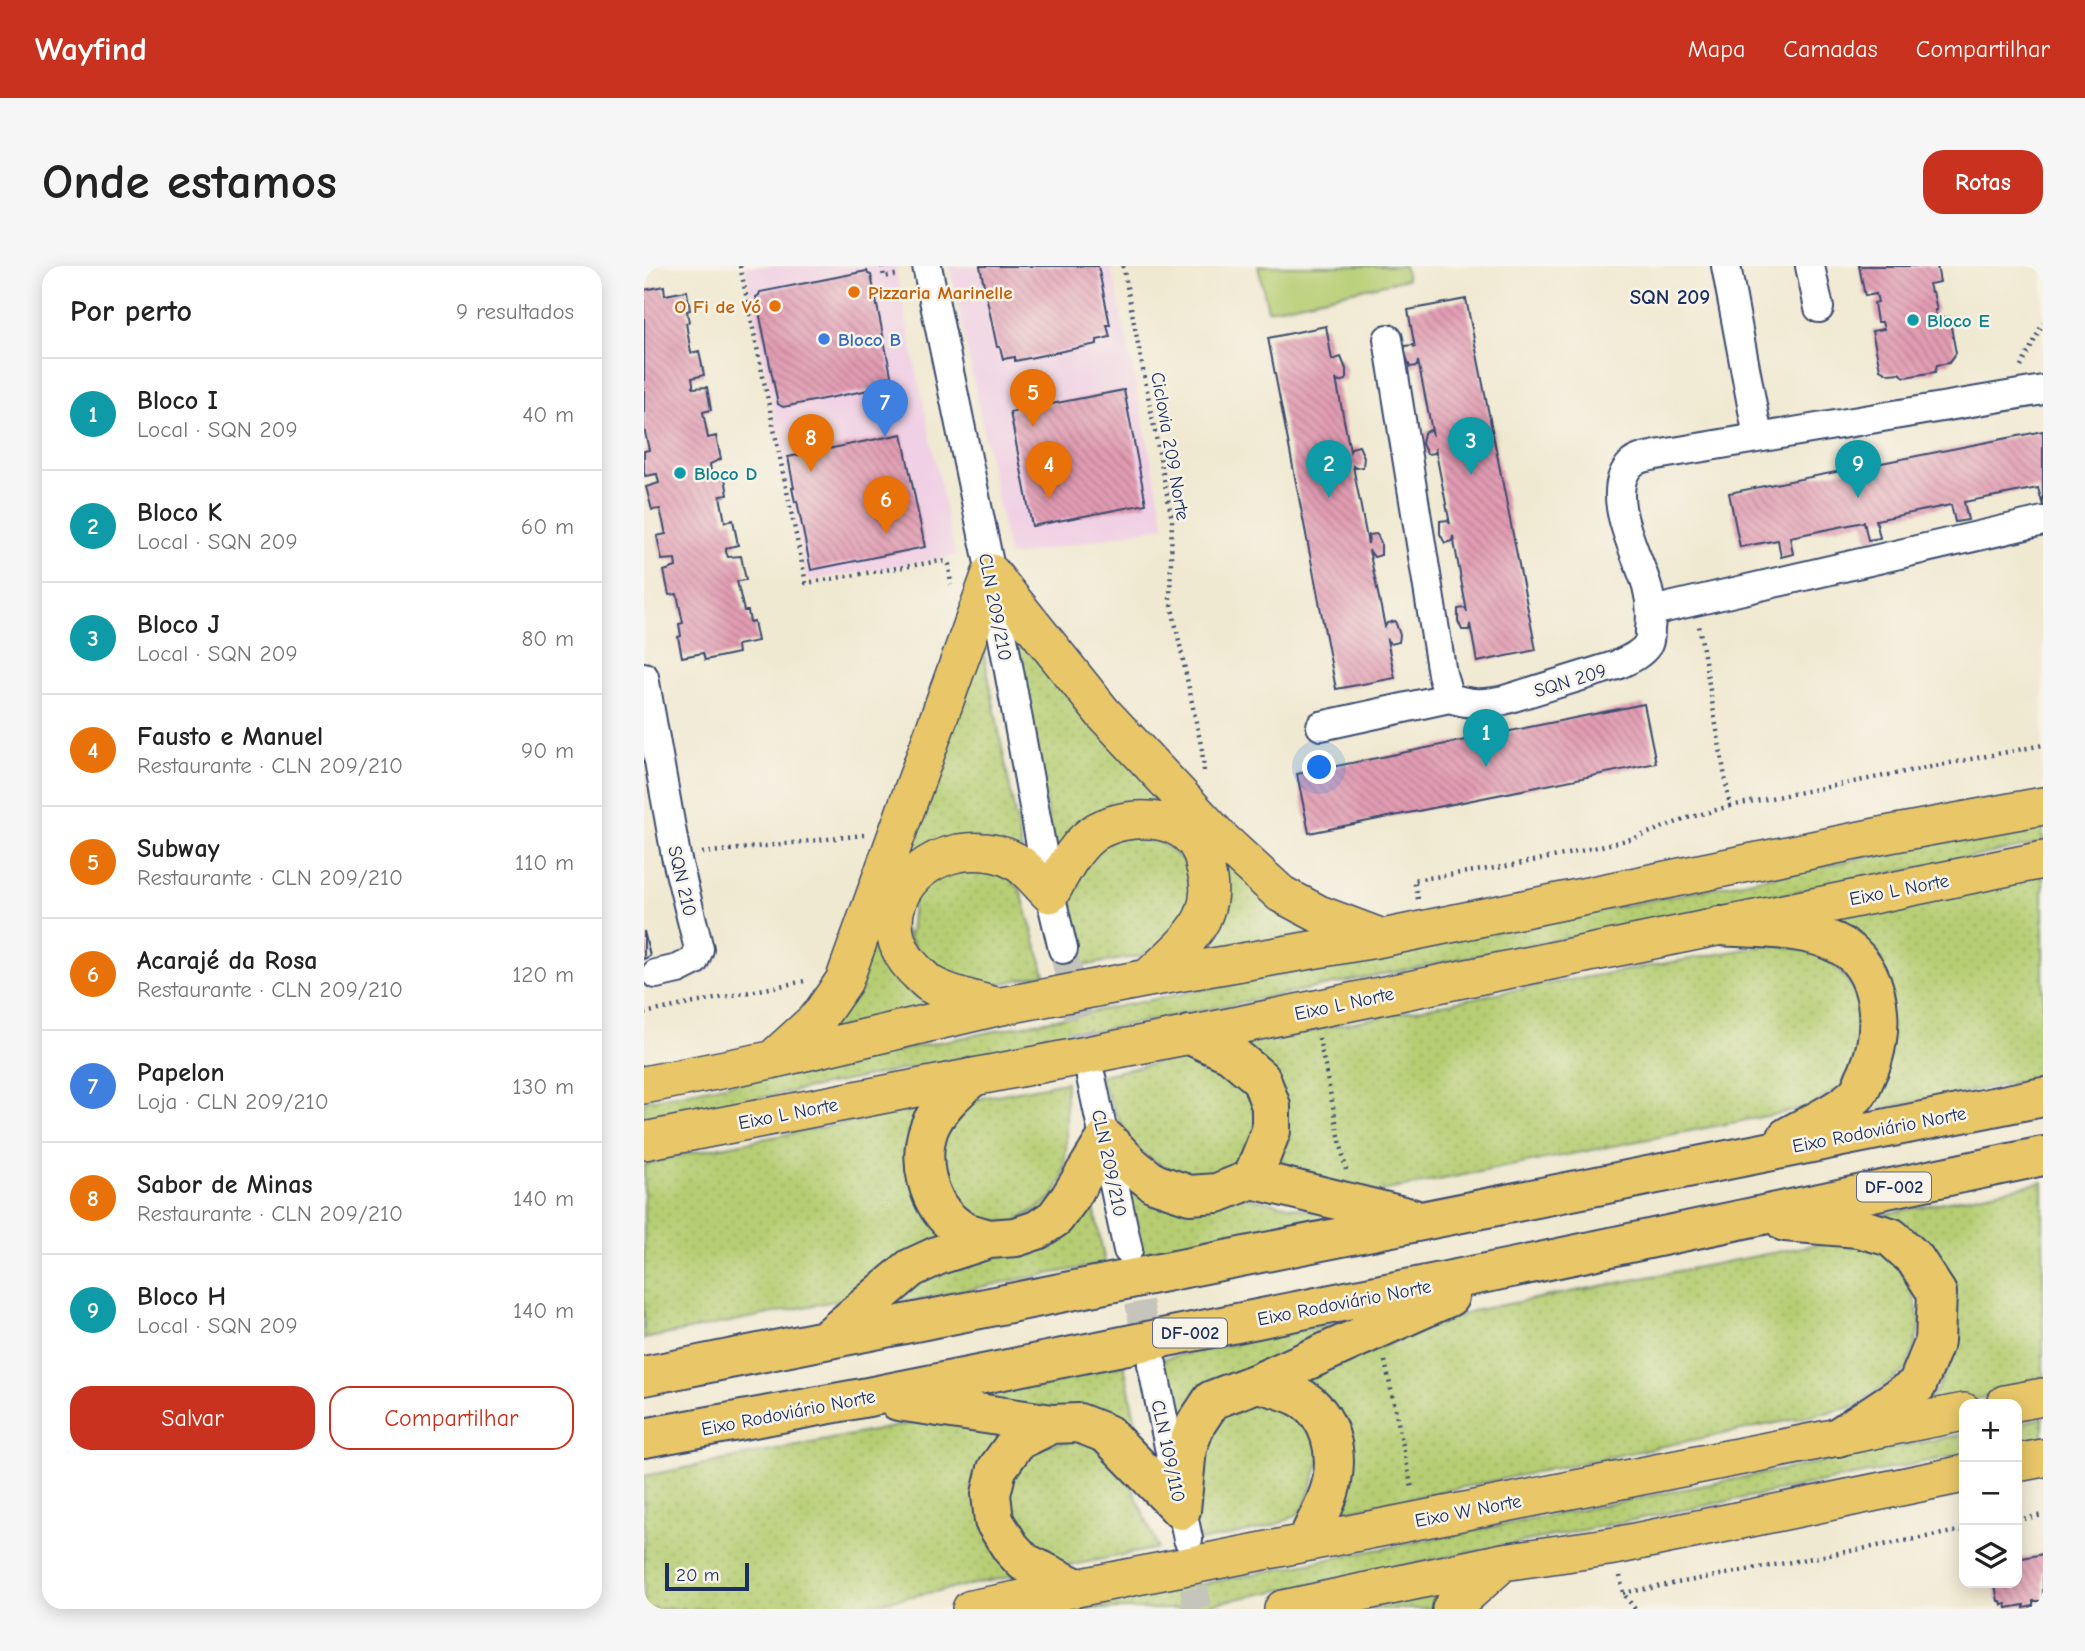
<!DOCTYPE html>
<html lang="pt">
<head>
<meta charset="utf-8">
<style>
  body { margin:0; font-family:"Comic Neue",sans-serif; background:#f6f6f6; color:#222 }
  .controls { position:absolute; right:21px; bottom:21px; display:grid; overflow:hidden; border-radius:14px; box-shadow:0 4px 18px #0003 }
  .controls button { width:63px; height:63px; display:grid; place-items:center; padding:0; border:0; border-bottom:2px solid #e0e0e0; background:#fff; color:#222; font:35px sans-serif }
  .scale { position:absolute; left:21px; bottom:18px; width:84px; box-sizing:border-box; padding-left:7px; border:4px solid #1b2f5e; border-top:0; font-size:19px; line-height:24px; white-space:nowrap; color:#1b2f5e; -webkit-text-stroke:5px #f7f3e8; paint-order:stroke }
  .you { position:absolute; left:676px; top:502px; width:24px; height:24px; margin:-18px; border:5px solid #fff; border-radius:50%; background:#1a73e8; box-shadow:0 0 0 10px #1a73e833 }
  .badge { display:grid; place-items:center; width:46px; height:46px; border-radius:50%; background:#c8321e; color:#fff; font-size:23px; font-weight:700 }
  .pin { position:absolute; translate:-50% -58px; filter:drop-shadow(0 2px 4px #0008) }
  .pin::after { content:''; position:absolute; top:37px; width:24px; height:21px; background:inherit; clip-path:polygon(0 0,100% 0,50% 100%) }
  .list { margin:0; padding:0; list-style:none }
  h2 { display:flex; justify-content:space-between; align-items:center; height:91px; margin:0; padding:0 28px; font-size:30px }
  h2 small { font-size:23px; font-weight:400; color:#767676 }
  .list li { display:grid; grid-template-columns:46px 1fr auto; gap:21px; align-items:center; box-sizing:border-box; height:112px; padding:0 28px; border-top:2px solid #e0e0e0 }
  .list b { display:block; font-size:26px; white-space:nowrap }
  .list p { margin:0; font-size:23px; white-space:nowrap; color:#767676 }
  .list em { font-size:23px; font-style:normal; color:#767676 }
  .actions { display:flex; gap:14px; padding:21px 28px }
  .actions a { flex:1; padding:16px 0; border:2px solid #c8321e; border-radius:21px; text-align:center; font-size:24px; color:#c8321e }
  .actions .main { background:#c8321e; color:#fff }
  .icon { flex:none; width:38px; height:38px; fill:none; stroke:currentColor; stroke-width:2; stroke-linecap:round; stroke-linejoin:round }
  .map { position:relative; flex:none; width:1399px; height:1343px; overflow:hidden; border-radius:21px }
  header { display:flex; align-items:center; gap:42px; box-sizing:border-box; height:98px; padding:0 35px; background:#c8321e; color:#fff }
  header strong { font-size:33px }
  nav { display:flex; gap:38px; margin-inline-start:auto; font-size:24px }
  .intro { display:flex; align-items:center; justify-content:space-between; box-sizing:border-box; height:168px; padding:0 42px }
  h1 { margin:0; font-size:49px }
  .button { padding:18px 32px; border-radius:21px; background:#c8321e; color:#fff; font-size:24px; font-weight:700 }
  main { display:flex; gap:42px; padding:0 42px }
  aside { flex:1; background:#fff; border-radius:21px; box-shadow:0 4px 18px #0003 }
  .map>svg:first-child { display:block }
</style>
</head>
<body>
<header>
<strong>Wayfind</strong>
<nav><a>Mapa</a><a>Camadas</a><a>Compartilhar</a></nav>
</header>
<div class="intro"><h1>Onde estamos</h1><a class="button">Rotas</a></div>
<main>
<aside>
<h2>Por perto<small>9 resultados</small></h2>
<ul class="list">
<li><span class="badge" style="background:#0f9aa8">1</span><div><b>Bloco I</b><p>Local · SQN 209</p></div><em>40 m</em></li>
<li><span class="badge" style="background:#0f9aa8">2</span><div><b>Bloco K</b><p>Local · SQN 209</p></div><em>60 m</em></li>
<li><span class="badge" style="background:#0f9aa8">3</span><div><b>Bloco J</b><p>Local · SQN 209</p></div><em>80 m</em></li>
<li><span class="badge" style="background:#e8710a">4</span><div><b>Fausto e Manuel</b><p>Restaurante · CLN 209/210</p></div><em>90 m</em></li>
<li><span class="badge" style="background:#e8710a">5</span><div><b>Subway</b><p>Restaurante · CLN 209/210</p></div><em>110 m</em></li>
<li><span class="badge" style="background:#e8710a">6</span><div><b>Acarajé da Rosa</b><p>Restaurante · CLN 209/210</p></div><em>120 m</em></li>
<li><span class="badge" style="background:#3f7fe0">7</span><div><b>Papelon</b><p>Loja · CLN 209/210</p></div><em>130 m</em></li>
<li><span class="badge" style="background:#e8710a">8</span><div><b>Sabor de Minas</b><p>Restaurante · CLN 209/210</p></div><em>140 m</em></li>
<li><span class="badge" style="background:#0f9aa8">9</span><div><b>Bloco H</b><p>Local · SQN 209</p></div><em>140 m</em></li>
</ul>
<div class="actions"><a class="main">Salvar</a><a>Compartilhar</a></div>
</aside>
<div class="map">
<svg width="1399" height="1343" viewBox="0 0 1399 1343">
  <defs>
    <pattern id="grass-dots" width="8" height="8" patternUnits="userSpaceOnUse" patternTransform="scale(1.75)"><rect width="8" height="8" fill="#b6cd72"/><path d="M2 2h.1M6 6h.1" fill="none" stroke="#9cb065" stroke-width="1.8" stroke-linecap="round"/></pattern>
    <pattern id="building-back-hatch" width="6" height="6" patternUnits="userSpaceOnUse" patternTransform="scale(1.75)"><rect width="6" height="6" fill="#e29cb2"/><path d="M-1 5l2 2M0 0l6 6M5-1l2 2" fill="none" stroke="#b68094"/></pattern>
  </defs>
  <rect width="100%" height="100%" fill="#f7f3e8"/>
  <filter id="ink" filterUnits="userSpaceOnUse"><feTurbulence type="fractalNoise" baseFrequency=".0143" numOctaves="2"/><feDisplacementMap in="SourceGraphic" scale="14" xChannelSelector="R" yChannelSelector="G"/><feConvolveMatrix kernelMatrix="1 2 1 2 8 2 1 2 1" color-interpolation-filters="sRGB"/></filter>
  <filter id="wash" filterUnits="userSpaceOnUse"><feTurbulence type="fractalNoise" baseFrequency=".00686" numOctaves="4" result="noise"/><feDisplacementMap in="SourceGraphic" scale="28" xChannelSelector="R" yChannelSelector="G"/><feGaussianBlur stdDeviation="1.57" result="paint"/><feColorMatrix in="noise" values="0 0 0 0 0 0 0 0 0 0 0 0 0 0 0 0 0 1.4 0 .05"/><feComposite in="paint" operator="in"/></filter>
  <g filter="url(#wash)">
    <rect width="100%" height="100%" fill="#f0e9d2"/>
    <path fill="#f0d0e4" d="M101 0H251L311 290 163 315Z
      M306 0H467L521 260 365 291Z"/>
    <path fill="url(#grass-dots)" stroke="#687e68" stroke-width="2" d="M364 353 678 665 539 695 562 665 529 552 412 590Z
      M334 357 380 595 349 578 244 634 304 740 163 769Z
      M1399 556V577L0 855V835Z
      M509 570 541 596 549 610 546 646 522 677 496 690 431 701 426 617 457 573Z
      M336 598 364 611 376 623 401 708 336 722H321L265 679 270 625 280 614Z
      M1399 608V811L1210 848 1248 769 1169 655Z
      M1131 678 1173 687 1188 698 1203 714 1215 736 1216 782 1197 820 1164 842 723 928 621 905 631 884 591 780 864 725Z
      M538 791 564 792 599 814 613 852 599 897 553 921 488 881 454 810Z
      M422 816V884L419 912 410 930 374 956 328 954 294 914 298 863 327 836 342 831Z
      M284 841 310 966 221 1024 200 1033 0 1073V899L36 889Z
      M474 904 693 950 491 991Z
      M444 910 461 998 376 1013 246 1040 302 998Z
      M1399 916V1120L1266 1146 1292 1125 1303 1103 1308 1075 1226 951Z
      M1185 976 1229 980 1253 1000 1267 1022 1277 1057 1264 1102 1210 1141 688 1248 701 1218 649 1115 828 1045Z
      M759 1043 535 1161 512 1094Z
      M480 1098 499 1194 326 1130Z
      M607 1132 658 1148 680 1183 659 1244C635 1265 582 1269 550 1276L561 1161Z
      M1399 1152V1172L1373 1177V1157Z
      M289 1153 371 1165 348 1189 376 1309 202 1343H0V1210Z
      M1320 1168V1188L542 1343H432Z
      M441 1172 484 1211 514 1282 429 1299 408 1298 361 1252 369 1201 386 1182Z
      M810 1321 785 1343H698Z"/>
    <path fill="#b6cd72" stroke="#687e68" stroke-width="2" d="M614 0H760L763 13 624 44Z"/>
    <g id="blocks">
      <path fill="url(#building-back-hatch)" d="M336 0H454L466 59H463L466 71 453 74V78L371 95V91L359 93 356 81H353Z
        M1215 0H1293L1296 16 1285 18 1287 26H1289L1293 44H1291L1292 53 1305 51 1312 87 1305 97 1293 99 1291 106 1261 111 1255 107 1245 108 1236 103 1228 65 1240 63 1238 56H1233L1230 37 1234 36 1232 28 1221 30Z
        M223 5 224 8 227 9 248 114 245 120 139 141 134 138 112 31 115 29 116 26Z
        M20 20 21 29 43 25 46 44 43 45 45 56 42 57 47 87 55 85 60 109 48 112 49 117V122L63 121 67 144 59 146 64 172 72 170 77 193 66 198 67 206H71L72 208 80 206 84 229 76 230 81 256 89 254 94 279 82 282V286L84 291 97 290 102 314 93 315 100 345H104L106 356 110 355 114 375 93 379 94 387 61 394 59 387 38 391 34 371 37 370 35 358 39 357 33 328 25 329 20 305 32 301 31 293 18 294 13 270 22 268 16 243 8 244 2 221 15 217 13 208 1 210 0 206V185L5 184 0 162V24Z
        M822 33 892 384 833 396 826 358 825 364H818L814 355V343L821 342 823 346 809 270 808 275 801 277 796 268V255L804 254 806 258 791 182V187L783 188 778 178 780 167 786 164 789 170 774 95 773 100 766 101 761 87V80L769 79 771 82 764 44Z
        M682 60 688 94 697 91 702 103V114L694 116 692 113 706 185 707 182 715 180 720 191 719 201 712 202 709 200 724 278 725 269 733 268 737 277V289L730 291 725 284 741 361 743 357 751 355 756 369 755 376 747 378 743 374 751 412 692 423 624 72Z
        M480 124 502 238 388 260 366 146Z
        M1399 165V240L1394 222 1320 236 1324 254 1311 256 1307 239 1232 254 1236 272 1224 274 1220 256 1146 271 1149 288 1137 291 1134 274 1096 281 1085 227Z
        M258 168 281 281 167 304 153 235 151 236 148 222H150L144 191Z
        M1000 438 1012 497 665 567 653 508Z
        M0 665 6 690 0 693Z
        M1399 1288V1335H1389V1340L1380 1342V1339L1363 1342 1362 1338 1358 1339 1357 1335H1354L1351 1319 1347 1320 1346 1317H1373V1293Z"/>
    </g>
  </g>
  <g filter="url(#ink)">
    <use href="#blocks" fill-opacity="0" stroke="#3b4b6f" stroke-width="2"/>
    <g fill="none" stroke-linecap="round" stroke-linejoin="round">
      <path stroke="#c5c4bb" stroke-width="28" stroke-dasharray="28 14" stroke-linecap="butt" d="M419 683 447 808
        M487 995 506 1092
        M545 1280 553 1343"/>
      <defs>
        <path id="minor" d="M283 0 347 307 406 628 419 683
          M1082 0 1114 171
          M1166 0 1175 42
          M744 73 798 408 805 432C826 438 838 439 860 434L973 399C984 394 997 389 1004 378 1006 374 1006 368 1006 363 1008 348 1007 335 1003 320 994 289 958 227 987 198 993 192 1004 191 1012 189L1399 124
          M1008 345 1399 255
          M0 411 32 590 55 683 50 695 34 703 12 708
          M677 460 805 432
          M447 811 484 984
          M508 1098 544 1273"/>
        <path id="major" d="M347 307 459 447 576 572 637 628 675 648 736 671
          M352 740C333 735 302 728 286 718 282 715 278 711 274 707 227 663 254 599 314 587 334 584 353 585 371 595 384 602 395 618 406 628 418 607 431 578 453 565 485 547 540 548 557 586 559 590 560 596 561 601 566 616 566 633 560 648 552 671 522 694 504 712
          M130 792 175 751 200 715 347 307
          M0 819 127 794 353 741 504 712 738 672 1241 569 1399 540
          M0 875 546 769 1399 594
          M1361 1138 1399 1131
          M1373 1197 1399 1192
          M327 1343 1320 1146
          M639 1343 859 1296 971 1280 1320 1208
          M807 1343 858 1297"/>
        <path id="highway" d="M1075 660C1113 663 1157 660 1192 677 1240 699 1243 768 1222 810 1219 816 1217 824 1212 829 1195 846 1164 859 1143 871
          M546 769 586 787 617 813 627 840V865L608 913
          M327 812C313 825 298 838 288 856 271 889 283 942 315 962 323 968 336 970 345 973
          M1141 956 1214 962 1247 971 1271 993 1293 1027 1291 1075 1273 1119 1194 1171
          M184 1072 267 1002 295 989 345 973 372 971 393 964 411 952 425 933 462 873 487 899 510 917 546 929 573 927 608 913 767 952
          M0 1110 1399 831
          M613 1117C628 1121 646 1125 659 1133 686 1151 694 1185 688 1215 685 1234 671 1257 663 1275
          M254 1135 408 1158 435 1157 463 1168 537 1244
          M408 1158 373 1175 353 1203 347 1228 350 1255 367 1282 380 1296 431 1321
          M0 1172 224 1131 867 1002 1399 890
          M537 1244 543 1182 552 1158 568 1134 613 1117 805 1031"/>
      </defs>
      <use href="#minor" stroke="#3b4b6f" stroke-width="32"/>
      <use href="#major" stroke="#3b4b6f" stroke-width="40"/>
      <use href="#highway" stroke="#3b4b6f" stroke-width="42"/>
      <path stroke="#3b4b6f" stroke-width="4.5" stroke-dasharray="2 5" stroke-linecap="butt" d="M96 0 162 317 296 295 303 296 305 299 307 319
        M238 0 240 11 256 8
        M479 0 528 254 526 332 558 484 560 506
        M1377 101 1399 57
        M1086 540 1399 479
        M58 587 220 569
        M774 633 770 614 858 601 924 588 991 572 1044 552 1086 540 1055 360
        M0 747 161 715
        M675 772 702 904
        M741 1095 768 1223
        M1373 1254 1399 1249
        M976 1310 979 1327 991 1343
        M979 1327 1320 1264"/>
      <use href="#minor" stroke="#fff" stroke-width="28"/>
      <use href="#major" stroke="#e9c769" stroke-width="37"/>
      <use href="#highway" stroke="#e9c769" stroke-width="38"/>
    </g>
  </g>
  <g fill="#e8710a" stroke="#f7f3e8" stroke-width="2.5">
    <circle cx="210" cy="26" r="7"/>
    <circle cx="131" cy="40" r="7"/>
  </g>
  <g fill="#0f9aa8" stroke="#f7f3e8" stroke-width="2.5">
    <circle cx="1269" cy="54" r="7"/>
    <circle cx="36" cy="207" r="7"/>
  </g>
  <circle fill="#3f7fe0" stroke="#f7f3e8" stroke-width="2.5" cx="180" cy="73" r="7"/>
  <g text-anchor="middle" stroke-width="5" stroke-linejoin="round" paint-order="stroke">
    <g fill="#f7f3e8" stroke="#5d6a87" stroke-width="2">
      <rect x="1213" y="906.5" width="74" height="29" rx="5"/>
      <rect x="509" y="1052.5" width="74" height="29" rx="5"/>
    </g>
    <g font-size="18" font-weight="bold" fill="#1b2f5e">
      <text x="1250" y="927">DF-002</text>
      <text x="546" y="1073">DF-002</text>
    </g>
    <g font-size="19" font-weight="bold" fill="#c56008" stroke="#f7f3e8" text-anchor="start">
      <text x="224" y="33">Pizzaria Marinelle</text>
      <text x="117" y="47" text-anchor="end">O Fi de Vó</text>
    </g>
    <g font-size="19" font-weight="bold" fill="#0d838f" stroke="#f7f3e8" text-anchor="start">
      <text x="1283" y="61">Bloco E</text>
      <text x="50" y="214">Bloco D</text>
    </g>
    <g font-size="19" font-weight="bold" fill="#366cbe" stroke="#f7f3e8" text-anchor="start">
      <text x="194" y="80">Bloco B</text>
    </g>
    <g font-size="19" fill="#1b2f5e" stroke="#f7f3e8">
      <text transform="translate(527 180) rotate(80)" y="7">Ciclovia 209 Norte</text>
      <text transform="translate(352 341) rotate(79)" y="7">CLN 209/210</text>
      <text transform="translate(926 414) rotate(-17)" y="7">SQN 209</text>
      <text transform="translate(39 615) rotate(77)" y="7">SQN 210</text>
      <text transform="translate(1255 623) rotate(-11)" y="7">Eixo L Norte</text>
      <text transform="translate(700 737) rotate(-12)" y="7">Eixo L Norte</text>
      <text transform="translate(144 847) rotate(-11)" y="7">Eixo L Norte</text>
      <text transform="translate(1235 863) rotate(-11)" y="7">Eixo Rodoviário Norte</text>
      <text transform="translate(466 897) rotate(78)" y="7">CLN 209/210</text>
      <text transform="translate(700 1036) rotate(-11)" y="7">Eixo Rodoviário Norte</text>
      <text transform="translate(144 1146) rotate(-11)" y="7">Eixo Rodoviário Norte</text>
      <text transform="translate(525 1185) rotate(78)" y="7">CLN 109/110</text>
      <text transform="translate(824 1244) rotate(-11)" y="7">Eixo W Norte</text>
    </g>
    <g font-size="21" font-weight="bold" fill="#1b2f5e" stroke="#f7f3e8">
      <text x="1026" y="38">SQN 209</text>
    </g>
  </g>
</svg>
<div class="controls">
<button>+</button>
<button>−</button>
<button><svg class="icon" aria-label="layers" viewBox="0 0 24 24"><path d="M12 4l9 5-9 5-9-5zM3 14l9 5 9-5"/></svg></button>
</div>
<div class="scale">20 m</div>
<div class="you"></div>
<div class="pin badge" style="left:842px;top:501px;background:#0f9aa8">1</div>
<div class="pin badge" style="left:685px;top:232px;background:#0f9aa8">2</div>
<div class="pin badge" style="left:827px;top:209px;background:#0f9aa8">3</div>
<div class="pin badge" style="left:405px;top:233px;background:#e8710a">4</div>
<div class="pin badge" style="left:389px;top:161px;background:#e8710a">5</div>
<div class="pin badge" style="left:242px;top:268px;background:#e8710a">6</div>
<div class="pin badge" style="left:241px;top:171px;background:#3f7fe0">7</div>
<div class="pin badge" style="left:167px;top:206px;background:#e8710a">8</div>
<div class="pin badge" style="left:1214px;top:232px;background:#0f9aa8">9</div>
</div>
</main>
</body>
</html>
